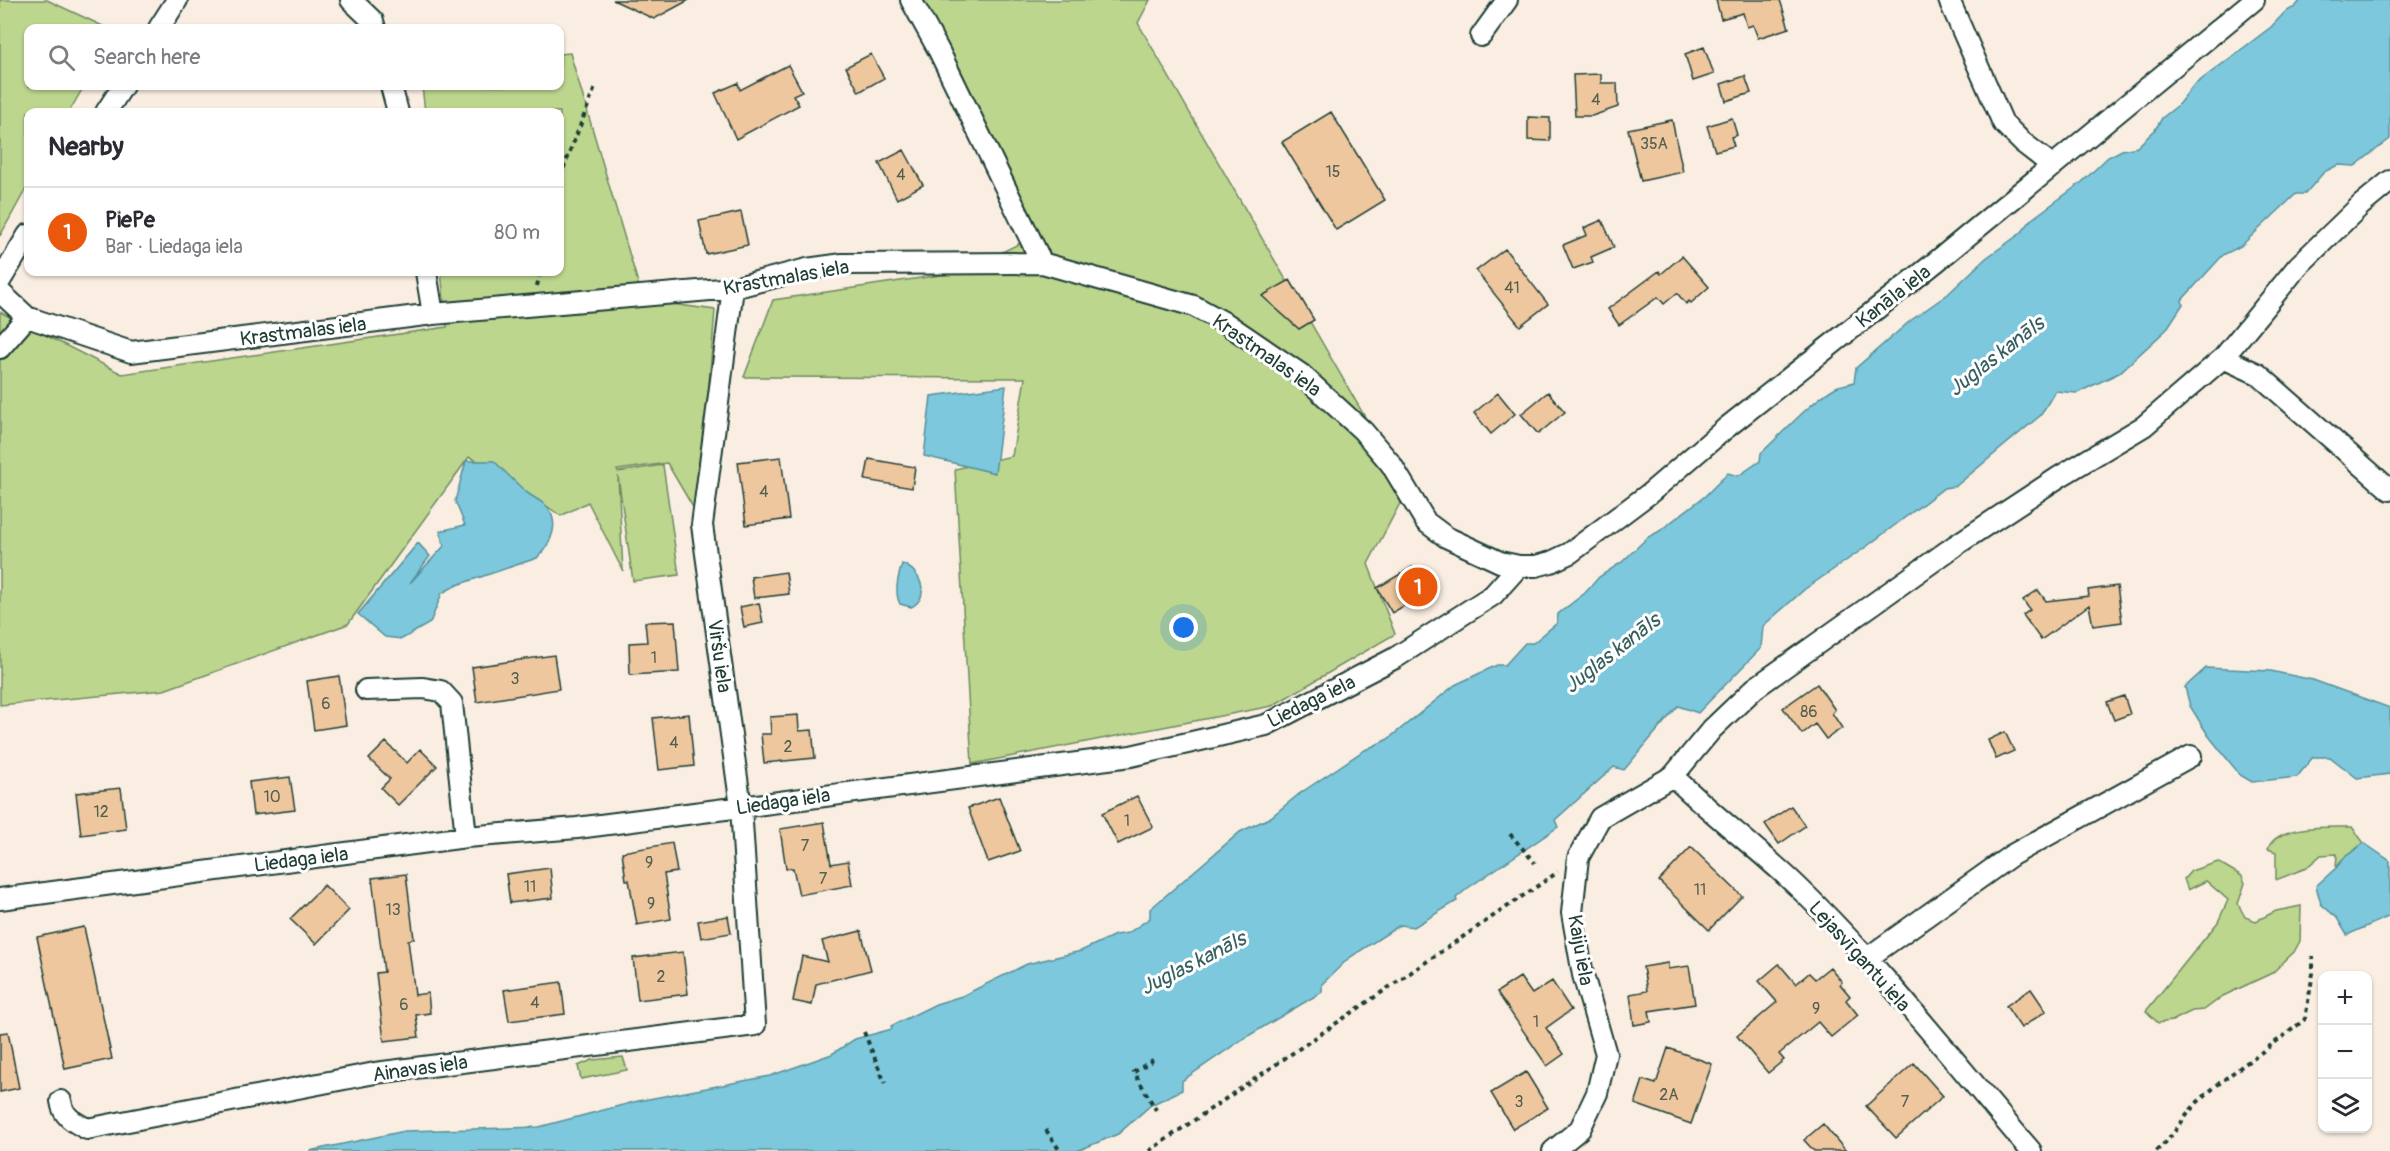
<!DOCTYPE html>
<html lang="en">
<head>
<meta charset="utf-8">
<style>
  body { margin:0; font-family:Pangolin,sans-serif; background:#f7f7f7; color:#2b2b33 }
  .controls { position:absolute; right:18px; bottom:18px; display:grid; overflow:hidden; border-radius:12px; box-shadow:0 2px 4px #0004 }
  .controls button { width:54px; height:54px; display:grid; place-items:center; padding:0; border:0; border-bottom:2px solid #e1e1e2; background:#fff; color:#2b2b33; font:30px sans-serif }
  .you { position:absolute; left:1184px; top:628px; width:21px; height:21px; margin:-15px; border:4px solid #fff; border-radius:50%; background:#1a73e8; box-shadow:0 0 0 9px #1a73e833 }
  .badge { display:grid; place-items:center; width:39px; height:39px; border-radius:50%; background:#ea580c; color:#fff; font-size:20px; font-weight:700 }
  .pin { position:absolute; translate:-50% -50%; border:3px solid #fff; box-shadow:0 2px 6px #0006 }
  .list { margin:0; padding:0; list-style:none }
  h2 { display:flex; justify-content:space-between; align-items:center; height:78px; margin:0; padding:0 24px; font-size:26px }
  h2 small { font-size:20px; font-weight:400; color:#7c7c81 }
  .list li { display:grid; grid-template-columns:39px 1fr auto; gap:18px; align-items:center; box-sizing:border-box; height:90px; padding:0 24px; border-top:2px solid #e1e1e2 }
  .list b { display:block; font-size:22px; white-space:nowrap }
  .list p { margin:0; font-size:20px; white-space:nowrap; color:#7c7c81 }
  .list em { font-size:20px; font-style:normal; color:#7c7c81 }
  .icon { flex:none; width:33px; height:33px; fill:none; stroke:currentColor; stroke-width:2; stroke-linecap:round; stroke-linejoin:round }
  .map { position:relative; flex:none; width:2390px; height:1151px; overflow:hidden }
  .search { position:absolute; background:#fff; box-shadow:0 2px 4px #0004; left:24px; top:24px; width:540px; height:66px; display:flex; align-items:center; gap:15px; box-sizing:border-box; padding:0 21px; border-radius:12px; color:#7c7c81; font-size:22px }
  .panel { position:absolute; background:#fff; box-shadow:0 2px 4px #0004; left:24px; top:108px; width:540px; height:168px; border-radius:12px }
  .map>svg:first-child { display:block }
</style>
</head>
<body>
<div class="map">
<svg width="2390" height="1151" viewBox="0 0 2390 1151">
  <rect width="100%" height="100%" fill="#faeee2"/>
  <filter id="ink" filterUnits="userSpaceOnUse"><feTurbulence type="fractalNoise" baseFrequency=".0167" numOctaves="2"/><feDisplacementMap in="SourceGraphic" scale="12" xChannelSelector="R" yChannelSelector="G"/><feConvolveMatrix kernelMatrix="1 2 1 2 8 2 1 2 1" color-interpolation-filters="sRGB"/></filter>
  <g filter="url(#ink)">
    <path fill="#bcd68e" stroke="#6e8a61" stroke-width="1.5" d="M0 0H47L107 28H28V86H84L69 112H28V185L0 236Z
      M923 0H1150L1138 23 1407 490 1368 564 1395 634 1272 706 972 764 955 469 1012 456 1025 378 744 377 773 300 961 272 1037 235Z
      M570 53 643 300 715 310 704 447 694 509 667 463 617 470 618 472 663 465 679 575 633 581 618 476 623 571 588 502 561 516 488 466 469 457 348 624 164 690 0 705V312L122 374 447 327 441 272H560V112H425L422 86H560V54Z
      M2352 827 2364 843 2345 857 2336 868 2337 854 2321 855 2306 868 2276 880V852L2268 849C2276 824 2330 827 2352 827Z
      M2218 862 2242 876 2245 883 2238 904 2245 917 2256 921 2276 911 2301 906 2300 941 2294 952 2272 973 2223 996 2204 1010 2192 1011 2172 1021 2158 1023 2146 1011 2218 922 2228 900 2206 881 2188 890 2184 879 2191 871Z
      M623 1057 627 1070 581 1079 578 1066 592 1060Z"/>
    <path fill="#7dc8dd" stroke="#579099" stroke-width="1.5" d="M2301 0H2390V139L2355 166 2338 165 2324 172 2305 194H2296L2241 246 2223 255 2182 300 2183 304 2166 330 2119 373 2077 393 2055 391 2041 415 1956 486 1944 488 1866 547 1805 589 1763 626 1761 648 1698 713 1678 706 1624 770 1614 767 1555 820 1558 827 1468 888 1456 898 1457 901 1414 927 1400 925 1349 958 1322 984V992L1243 1039 1182 1081V1090L1151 1105 1118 1134 1077 1151H309L405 1131 539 1127 638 1101 770 1076 832 1054 855 1039 892 1029 891 1026 936 1004 962 996 1027 964 1081 951 1115 935 1128 933 1150 918V909L1240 832 1271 817 1299 794 1363 751 1388 739 1455 685 1497 665H1505L1525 643H1533L1557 623 1558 614 1585 593 1599 577 1622 562 1648 537 1658 532 1705 496 1728 473 1738 476 1760 461 1761 453C1783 433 1811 401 1836 387 1842 384 1848 385 1854 382L1856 368 1910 321 1948 294 1986 258 2021 233 2032 219 2082 182 2108 157 2122 150 2137 147 2155 130 2162 118 2177 106 2193 86 2271 27 2285 12 2295 7Z
      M1006 386 995 473 924 456 931 396Z
      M466 461H494C504 471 514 481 525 491 530 496 538 499 544 504 562 521 552 543 537 558L457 585 442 593 430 623 402 639 385 637 358 614 418 543 430 556 410 583 444 546 440 531 465 525 455 501Z
      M902 564C920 570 932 597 911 607L900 604C894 592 898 577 902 564Z
      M2206 668 2271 671 2313 680 2390 708V774L2357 778 2330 757H2313L2297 777 2252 782 2240 775 2208 735 2190 706 2185 687Z
      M2364 843 2390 861V916L2347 935 2337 918 2321 904 2316 886 2336 868 2345 857Z"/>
    <path fill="#efc79f" stroke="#1f3d34" stroke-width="1.5" d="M613 0H689L654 19Z
      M1716 0H1780L1789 28 1758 38 1753 25 1747 27 1743 13 1721 19Z
      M1704 47 1714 74 1693 81 1685 54Z
      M871 54 884 78 859 92 846 67Z
      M788 65 802 91 793 95 799 105 736 139 715 93 738 83 740 90Z
      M1601 74V83H1617L1618 107 1592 116H1575L1573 75Z
      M1745 76 1751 93 1726 101 1721 84Z
      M1331 112 1385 200 1336 230 1282 142Z
      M1528 117 1550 118V141L1528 140Z
      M1732 118 1737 135 1731 137 1734 146 1715 151 1707 126Z
      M1672 120 1683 172 1641 181 1628 129Z
      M904 150 923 185 897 199 879 163Z
      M741 212 748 245 706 254 699 221Z
      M1602 220 1614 247 1591 257 1593 262 1573 269 1563 245 1587 235 1584 228Z
      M1505 249 1548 304 1520 326 1476 271Z
      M1682 256 1709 287 1691 303 1689 301 1686 304 1677 293 1664 304 1658 297 1619 325 1608 309 1659 271 1661 274Z
      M1290 280 1314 320 1299 329 1262 296Z
      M1548 392 1565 412 1538 434 1521 414Z
      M1498 393 1515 414 1491 434 1474 413Z
      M781 457 789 519 746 525 738 462Z
      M869 459 915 467 912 488 865 480Z
      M1412 567 1427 592 1392 613 1377 588Z
      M786 572 789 594 754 598 751 577Z
      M2117 586 2122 622 2093 626 2089 605 2041 640 2023 615 2030 610 2023 600 2038 590 2046 601 2089 596 2088 590Z
      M759 603 763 623 744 627 740 607Z
      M675 621 679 672 630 675 629 643 647 642 645 622Z
      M554 655 559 689 477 702 472 667Z
      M339 676 346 725 314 730 307 681Z
      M1817 684 1835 710 1832 713 1842 728 1826 739 1815 724 1802 734 1783 708Z
      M2124 696 2130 714 2114 720 2107 702Z
      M689 714 694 766 659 770 653 718Z
      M798 715 799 731 812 730 815 758 764 763 761 734H771L770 717Z
      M2005 732 2014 751 1996 759 1988 740Z
      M386 742 407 763 420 749 437 766 398 805 381 788 390 779 369 759Z
      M290 777 295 810 253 815 249 782Z
      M121 788 126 829 81 835 76 793Z
      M1137 796 1153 827 1118 844 1102 813Z
      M999 797 1020 851 988 862 968 808Z
      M1791 806 1805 826 1779 844 1765 824Z
      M824 822 831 864 848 861 852 885 799 895 793 868 786 869 780 829Z
      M672 843 677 872 664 874 671 919 637 925 629 880H626L622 852Z
      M1691 847 1742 896 1709 930 1659 881Z
      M550 868 553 898 510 903 506 874Z
      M406 874 414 939 408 940 415 995 428 993 430 1013 416 1015 419 1037 384 1041 376 973 384 972 372 878Z
      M324 885 349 910 316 944 290 919Z
      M728 916 731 933 701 938 698 921Z
      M84 927 112 1059 65 1069 37 937Z
      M861 931 871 970 816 984 812 1005 793 1001 802 956 828 962 822 941Z
      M683 952 688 994 638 1000 633 958Z
      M1668 963V969L1689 966 1695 1004 1649 1011 1651 1022 1634 1025 1630 994 1647 991 1643 967Z
      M1779 964 1796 984 1809 973 1815 979 1830 967 1842 982 1840 984 1850 996 1846 1000 1858 1015 1831 1037 1818 1022 1779 1054 1784 1060 1768 1073 1737 1036 1777 1002 1759 981Z
      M1520 977 1532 994 1552 981 1571 1010 1546 1028 1564 1054 1547 1066 1497 992Z
      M561 982 565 1014 509 1021 504 990Z
      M2031 989 2046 1011 2021 1028 2006 1006Z
      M8 1032 19 1088 0 1092V1033Z
      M1668 1048 1712 1064 1691 1124 1635 1104 1643 1080 1656 1084Z
      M1914 1063 1943 1096 1896 1138 1866 1106Z
      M1526 1072 1548 1108 1513 1129 1491 1093Z
      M1823 1124 1846 1151H1814L1804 1140Z"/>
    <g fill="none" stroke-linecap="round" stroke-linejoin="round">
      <defs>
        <path id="minor" d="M351 0 373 21 375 28
          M911 0 939 51 1042 263
          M1949 0 2003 123 2022 142 2053 166
          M159 28 177 0
          M1481 36 1507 0
          M391 86 398 112
          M106 112 123 86
          M426 272 433 314
          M0 281 28 235
          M0 292 27 317 131 352 433 314 733 288 807 269 843 264 1042 263 1194 306 1227 324 1302 375 1363 431 1391 464 1426 522 1446 537 1500 562 1519 566H1536L1551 562 1570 553 1650 493 1726 428 1937 261 2254 0
          M0 348 27 317
          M2223 358 2258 374 2390 490
          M366 690 423 688 441 691 452 703 466 837
          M1673 776C1713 816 1759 849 1799 888 1883 969 1955 1063 2031 1151
          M0 899 466 837 577 828 741 807 1131 756 1266 725 1395 658 1493 595 1519 566
          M1866 959 2012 855 2191 756
          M61 1101C63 1117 74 1122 87 1129L375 1073 755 1025 741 807 702 525 733 288
          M1553 1151 1580 1129 1597 1093 1606 1054 1583 975 1572 913 1578 858 1600 818 1673 776 1712 729 1755 688 1956 545 2059 477 2144 426 2223 358 2298 266 2361 205 2390 181"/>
      </defs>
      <use href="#minor" stroke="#1f3d34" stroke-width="24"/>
      <path stroke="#1f3d34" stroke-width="4" stroke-dasharray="4.5 4.5" stroke-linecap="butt" d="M560 177 596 85
        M537 286 540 272
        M1510 834 1535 863
        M864 1032 885 1083
        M1153 1060 1134 1072 1156 1110
        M1046 1130 1060 1151
        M1149 1151 1558 872
        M2156 1151C2176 1135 2184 1114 2202 1098 2234 1069 2272 1047 2305 1019L2313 973V956"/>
      <use href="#minor" stroke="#fff" stroke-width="20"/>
    </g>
  </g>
  <g text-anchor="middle" stroke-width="6" stroke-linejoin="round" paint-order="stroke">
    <g font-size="16" fill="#53604f">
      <text x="1596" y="105">4</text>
      <text x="1654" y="149">35A</text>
      <text x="1333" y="177">15</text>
      <text x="901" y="180">4</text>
      <text x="1512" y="293">41</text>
      <text x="764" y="497">4</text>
      <text x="654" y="663">1</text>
      <text x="515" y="684">3</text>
      <text x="326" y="709">6</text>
      <text x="1809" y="717">86</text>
      <text x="674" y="748">4</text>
      <text x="788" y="752">2</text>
      <text x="272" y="802">10</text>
      <text x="101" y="817">12</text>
      <text x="1127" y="826">1</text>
      <text x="805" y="851">7</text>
      <text x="649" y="868">9</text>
      <text x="823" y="884">7</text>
      <text x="530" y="892">11</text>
      <text x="1700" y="895">11</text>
      <text x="651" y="909">9</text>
      <text x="393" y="915">13</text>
      <text x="661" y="982">2</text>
      <text x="535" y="1008">4</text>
      <text x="404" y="1010">6</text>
      <text x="1816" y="1014">9</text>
      <text x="1536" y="1027">1</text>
      <text x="1669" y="1100">2A</text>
      <text x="1519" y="1107">3</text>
      <text x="1905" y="1107">7</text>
    </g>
    <g font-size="20" fill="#1f3d34" stroke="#fff">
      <text transform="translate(786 277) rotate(-10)" y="7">Krastmalas iela</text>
      <text transform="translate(1893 296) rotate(-38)" y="7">Kanāla iela</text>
      <text transform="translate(303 331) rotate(-7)" y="7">Krastmalas iela</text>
      <text transform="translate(1267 355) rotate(35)" y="7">Krastmalas iela</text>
      <text transform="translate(720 656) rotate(82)" y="7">Viršu iela</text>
      <text transform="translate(1311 701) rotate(-26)" y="7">Liedaga iela</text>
      <text transform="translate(783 801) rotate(-8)" y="7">Liedaga iela</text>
      <text transform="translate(301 859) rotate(-7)" y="7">Liedaga iela</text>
      <text transform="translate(1581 950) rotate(80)" y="7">Kaiju iela</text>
      <text transform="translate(1860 956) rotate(48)" y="7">Lejasvīgantu iela</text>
      <text transform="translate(420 1068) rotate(-8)" y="7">Ainavas iela</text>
    </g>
    <g font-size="21" font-style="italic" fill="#36605e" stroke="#fff">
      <text transform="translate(1996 356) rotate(-38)" y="7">Juglas kanāls</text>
      <text transform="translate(1612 653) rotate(-38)" y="7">Juglas kanāls</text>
      <text transform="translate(1193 963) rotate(-27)" y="7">Juglas kanāls</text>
    </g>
  </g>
</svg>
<div class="controls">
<button>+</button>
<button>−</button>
<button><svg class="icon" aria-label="layers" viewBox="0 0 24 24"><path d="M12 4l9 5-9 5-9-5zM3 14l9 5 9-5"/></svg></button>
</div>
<div class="you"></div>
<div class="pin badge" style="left:1418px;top:587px">1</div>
<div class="search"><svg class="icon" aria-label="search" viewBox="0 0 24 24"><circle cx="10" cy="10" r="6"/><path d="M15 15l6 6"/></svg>Search here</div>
<section class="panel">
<h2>Nearby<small></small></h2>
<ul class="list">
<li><span class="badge">1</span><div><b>PiePe</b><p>Bar · Liedaga iela</p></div><em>80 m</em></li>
</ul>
</section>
</div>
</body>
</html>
